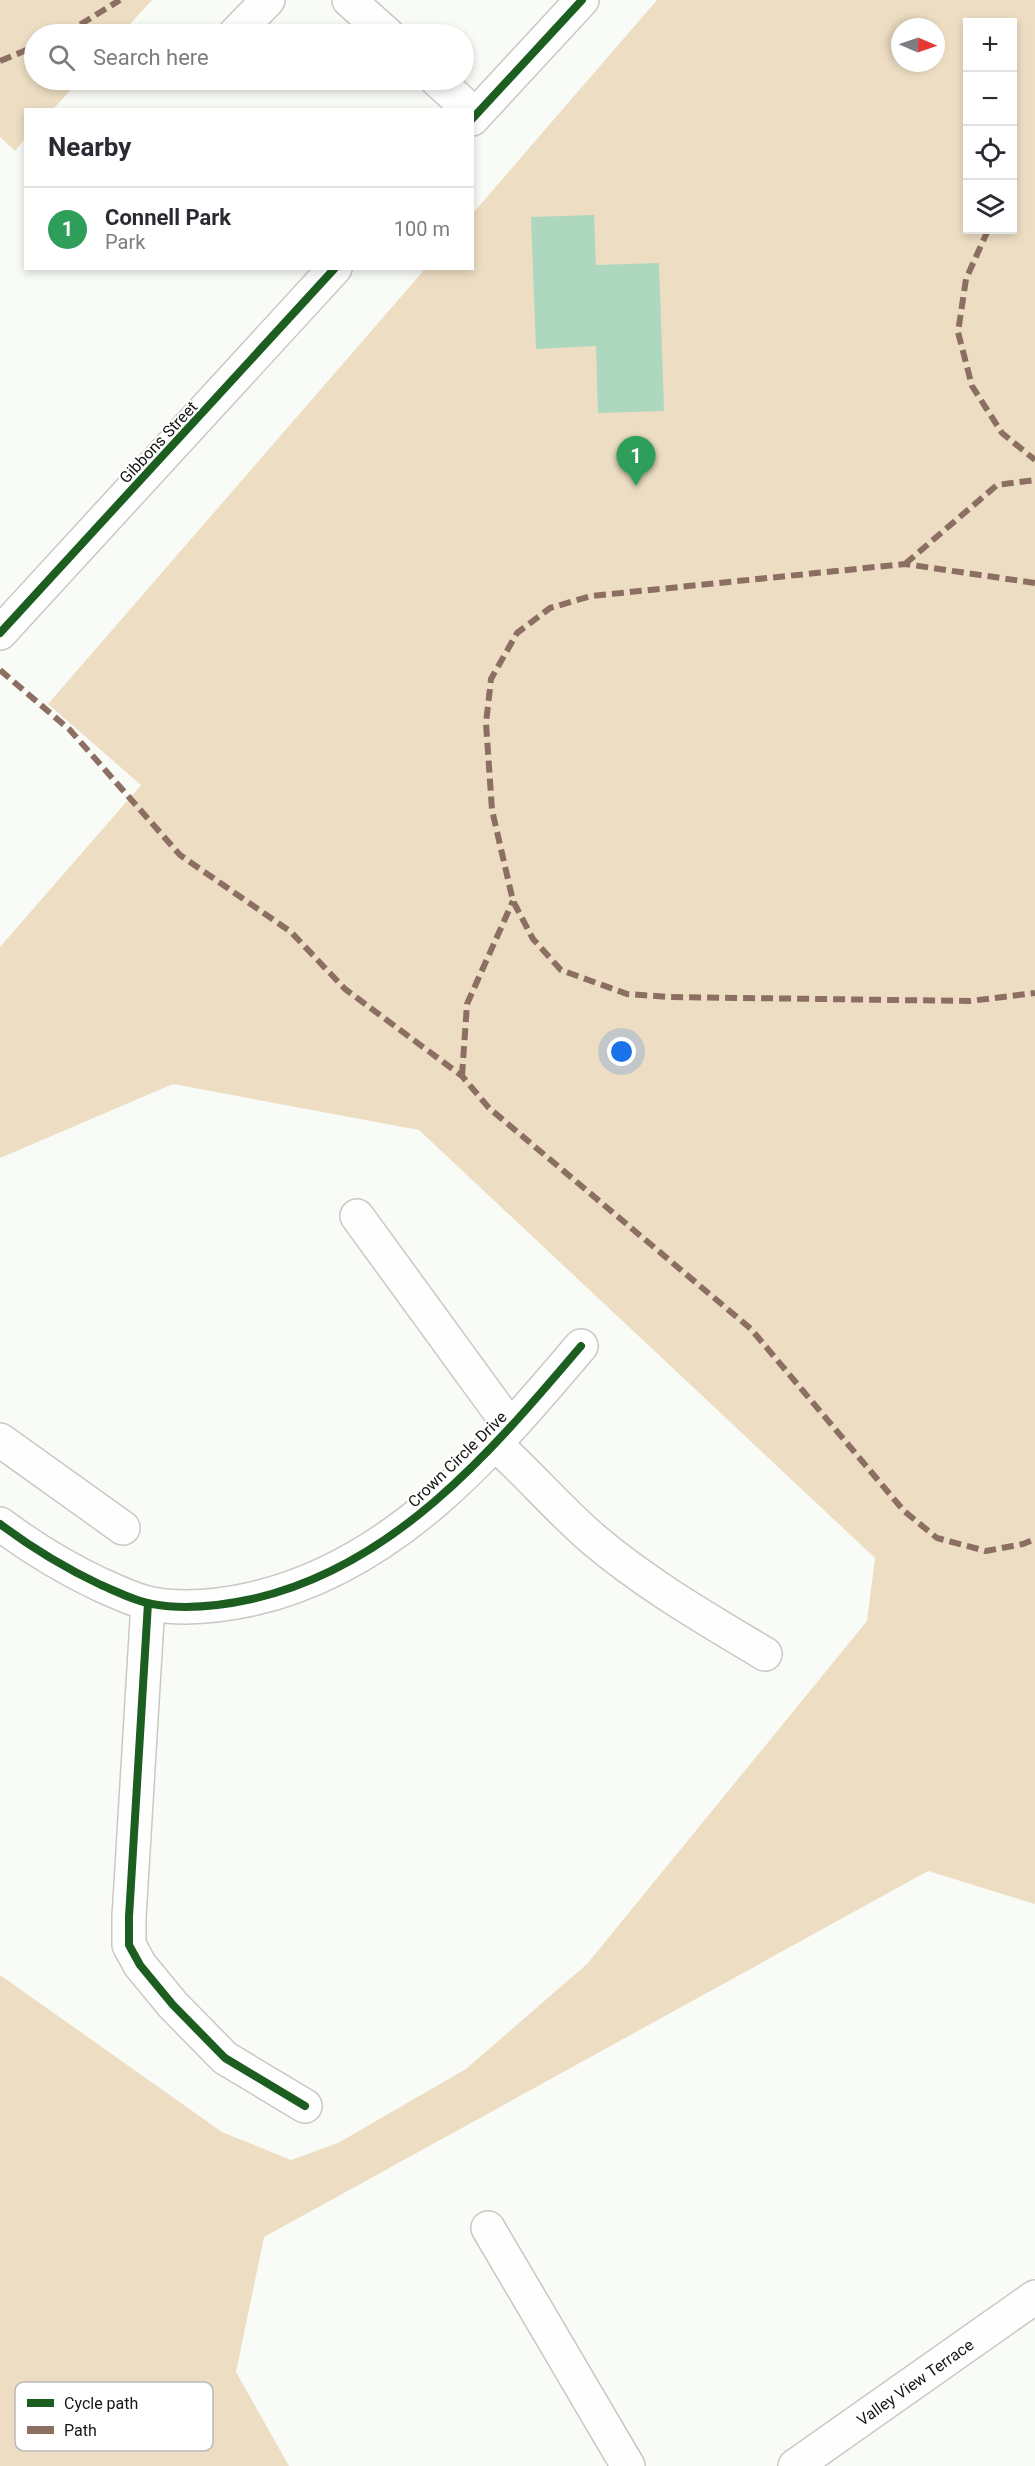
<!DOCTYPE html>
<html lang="en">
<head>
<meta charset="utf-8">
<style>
  body { margin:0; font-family:Roboto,sans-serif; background:#f2f2f3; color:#2b2b33 }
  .controls { position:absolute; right:18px; top:18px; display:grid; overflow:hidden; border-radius:0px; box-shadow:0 3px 9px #0003 }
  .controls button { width:54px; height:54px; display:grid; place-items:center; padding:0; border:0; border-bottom:2px solid #e1e1e2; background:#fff; color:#2b2b33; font:30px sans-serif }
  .compass { position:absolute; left:891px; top:18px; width:54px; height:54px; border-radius:50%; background:#fff; box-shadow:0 3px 9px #0003; rotate:92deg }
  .you { position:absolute; left:622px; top:1052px; width:21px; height:21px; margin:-15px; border:4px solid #fff; border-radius:50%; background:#1a73e8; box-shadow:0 0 0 9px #1a73e833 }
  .badge { display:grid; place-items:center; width:39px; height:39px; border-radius:50%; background:#111827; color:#fff; font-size:20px; font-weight:700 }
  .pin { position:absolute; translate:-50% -50px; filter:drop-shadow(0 2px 3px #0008) }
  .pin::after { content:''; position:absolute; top:32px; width:21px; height:18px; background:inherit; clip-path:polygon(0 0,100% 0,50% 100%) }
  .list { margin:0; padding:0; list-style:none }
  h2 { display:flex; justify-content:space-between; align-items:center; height:78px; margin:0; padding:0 24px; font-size:26px }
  h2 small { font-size:20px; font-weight:400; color:#7c7c81 }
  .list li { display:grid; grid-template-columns:39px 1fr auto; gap:18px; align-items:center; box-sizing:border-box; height:84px; padding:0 24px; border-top:2px solid #e1e1e2 }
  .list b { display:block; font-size:22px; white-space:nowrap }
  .list p { margin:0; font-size:20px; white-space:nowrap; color:#7c7c81 }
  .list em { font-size:20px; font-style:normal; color:#7c7c81 }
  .icon { flex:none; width:33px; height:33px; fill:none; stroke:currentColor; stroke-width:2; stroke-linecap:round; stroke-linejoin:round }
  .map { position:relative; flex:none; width:1035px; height:2466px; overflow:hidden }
  .search { position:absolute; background:#fff; box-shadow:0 3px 9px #0003; left:24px; top:24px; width:450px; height:66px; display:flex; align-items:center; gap:15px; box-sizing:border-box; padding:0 21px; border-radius:33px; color:#7c7c81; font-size:22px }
  .panel { position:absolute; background:#fff; box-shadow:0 3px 9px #0003; left:24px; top:108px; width:450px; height:162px; border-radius:0px }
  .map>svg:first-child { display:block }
</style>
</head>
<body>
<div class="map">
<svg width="1035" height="2466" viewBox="0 0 1035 2466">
  <rect width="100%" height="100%" fill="#f9fbf6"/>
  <path fill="#eddec3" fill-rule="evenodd" d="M0 0H152L121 34H34V80H80L53 109 26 110 25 139 15 151 0 137Z
    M657 0H1035V1904L928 1871 264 2237 236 2372 289 2466H0V1975L222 2132 291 2160 338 2143 466 2069 587 1964 867 1621 875 1558 419 1130 173 1084 0 1158V947L141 785 48 704 425 269 472 268 473 213ZM968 22H1012V230H968ZM900 27H936V63H900Z"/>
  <path fill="#add7be" d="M594 215 596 265 659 263 664 411 598 413 596 346 536 349 531 217Z"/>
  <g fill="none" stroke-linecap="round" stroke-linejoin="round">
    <defs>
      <path id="minor" d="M349 0 387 34
        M235 34 268 0
        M437 80 470 110
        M472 119 582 0
        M0 633 335 268
        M357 1216 510 1426
        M0 1440 123 1528
        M494 1443C529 1474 558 1509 593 1539 646 1584 705 1618 765 1654
        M0 1524C32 1548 65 1568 101 1585 118 1592 134 1601 152 1604 184 1610 220 1606 252 1599 394 1567 491 1452 581 1346
        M148 1603 129 1917V1945L140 1965 173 2005 225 2058 305 2106
        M488 2228 628 2466
        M795 2466 1035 2297"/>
    </defs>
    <use href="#minor" stroke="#c8c9c5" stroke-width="36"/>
    <use href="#minor" stroke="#fefefe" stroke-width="33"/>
    <path stroke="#8d6e63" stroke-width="6" stroke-dasharray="12 6" stroke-linecap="butt" d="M65 34 120 0
      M0 61 34 47
      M988 230 966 279 958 332 972 386 1002 433 1035 460
      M905 564 997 485 1035 480
      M1035 583 905 564 591 596 550 608 517 633 491 679 486 723 492 810 513 901 533 939 561 970 627 994 670 997 970 1001 1035 993
      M0 670 70 730 180 855 291 932 345 989 462 1076 489 1108 751 1329 904 1511 937 1538 986 1551 1023 1544 1035 1539
      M462 1076 467 1004 513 901"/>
    <defs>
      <path id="cycleway" d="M472 119 582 0
        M0 633 335 268
        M0 1524C32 1548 65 1568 101 1585 118 1592 134 1601 152 1604 184 1610 220 1606 252 1599 394 1567 491 1452 581 1346
        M148 1603 129 1917V1945L140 1965 173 2005 225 2058 305 2106"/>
    </defs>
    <use href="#cycleway" stroke="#fff" stroke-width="11"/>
    <use href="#cycleway" stroke="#1b5e20" stroke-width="8"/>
  </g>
  <g text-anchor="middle" stroke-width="4.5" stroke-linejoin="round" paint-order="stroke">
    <g font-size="16" fill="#161614" stroke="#fff">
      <text transform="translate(158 442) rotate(-47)" y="6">Gibbons Street</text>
      <text transform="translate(457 1459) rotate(-44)" y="6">Crown Circle Drive</text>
      <text transform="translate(915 2382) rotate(-35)" y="6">Valley View Terrace</text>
    </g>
  </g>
  <rect x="15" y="2382" width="198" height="69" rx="9" fill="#fff" stroke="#b9b9b8" stroke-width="1.5"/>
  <rect x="27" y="2399" width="27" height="8" fill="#1b5e20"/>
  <rect x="27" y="2426" width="27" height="8" fill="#8d6e63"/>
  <g font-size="16" fill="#161614">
    <text x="64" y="2409">Cycle path</text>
    <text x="64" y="2436">Path</text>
  </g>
</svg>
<div class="controls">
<button>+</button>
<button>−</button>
<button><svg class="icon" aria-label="locate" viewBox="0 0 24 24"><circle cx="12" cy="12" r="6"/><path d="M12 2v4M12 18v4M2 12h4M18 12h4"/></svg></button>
<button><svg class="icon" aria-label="layers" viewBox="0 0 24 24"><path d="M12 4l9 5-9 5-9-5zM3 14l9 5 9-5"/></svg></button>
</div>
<svg class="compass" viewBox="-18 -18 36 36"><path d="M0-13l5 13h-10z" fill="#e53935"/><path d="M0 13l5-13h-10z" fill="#7c7c81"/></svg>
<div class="you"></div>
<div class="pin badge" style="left:636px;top:486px;background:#2e9e5b">1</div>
<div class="search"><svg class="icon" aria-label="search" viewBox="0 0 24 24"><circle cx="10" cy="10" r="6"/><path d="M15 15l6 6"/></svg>Search here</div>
<section class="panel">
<h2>Nearby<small></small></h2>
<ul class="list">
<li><span class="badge" style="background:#2e9e5b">1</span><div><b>Connell Park</b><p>Park</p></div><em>100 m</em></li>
</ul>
</section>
</div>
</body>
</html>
